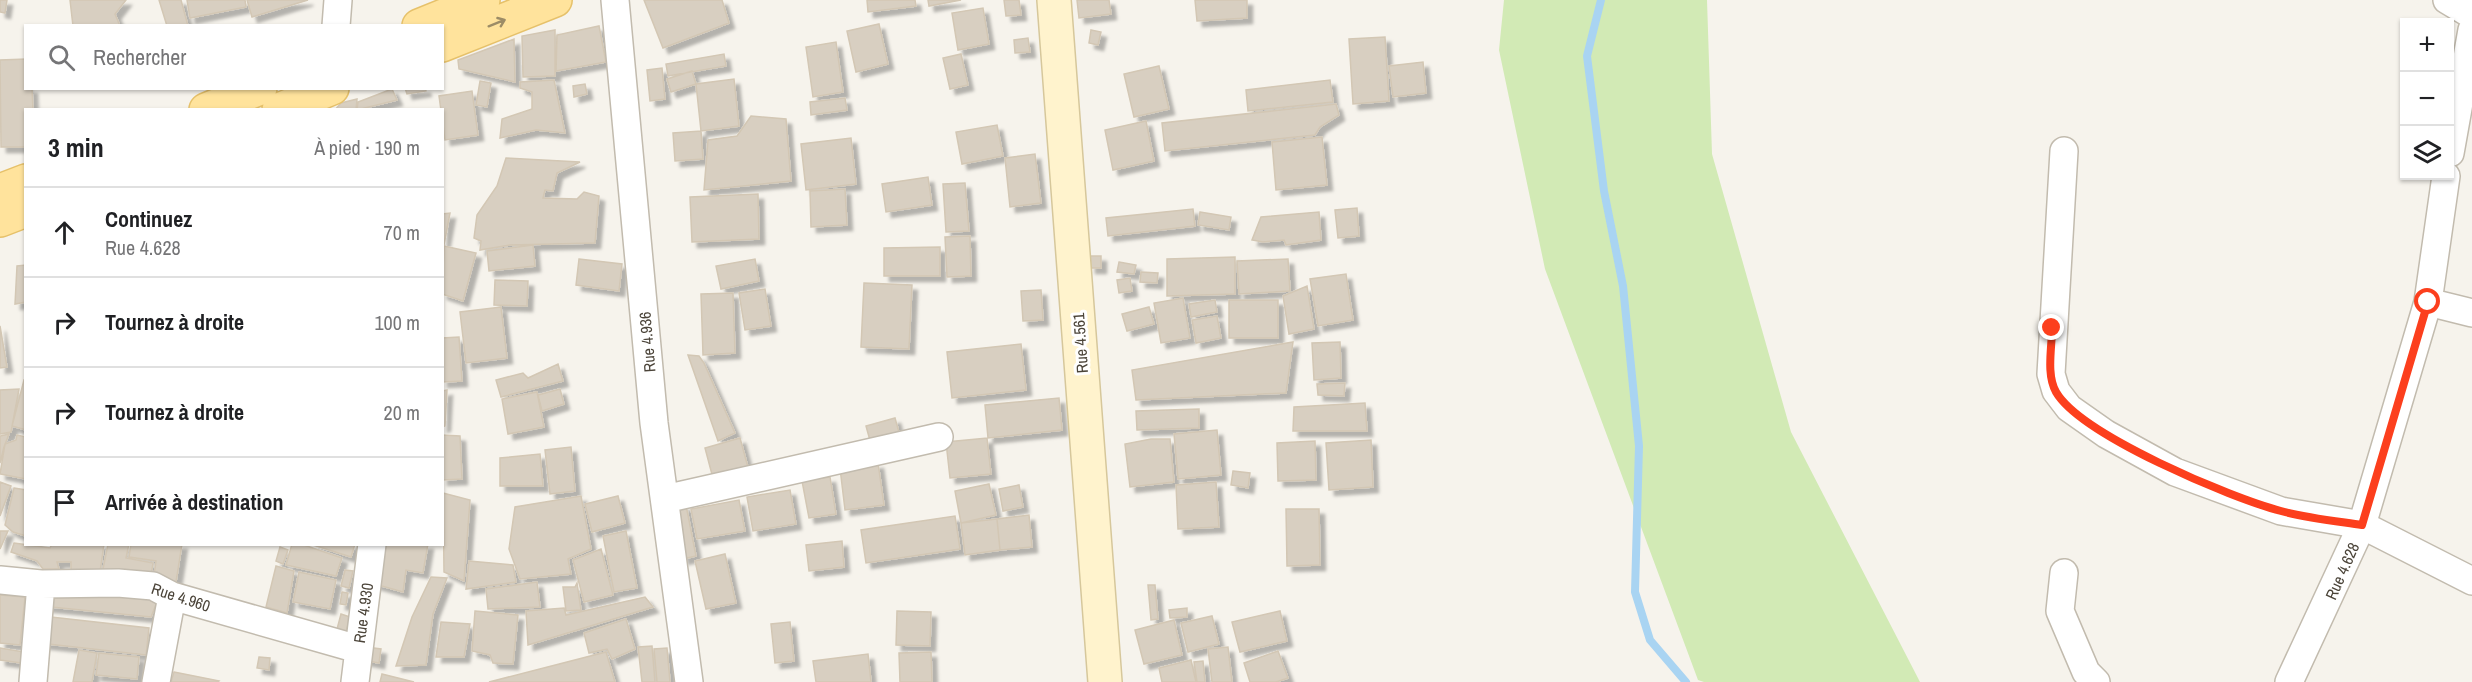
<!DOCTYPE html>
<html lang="fr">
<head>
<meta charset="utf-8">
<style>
  body { margin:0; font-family:"Archivo Narrow",sans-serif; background:#f6f6f6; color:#202124 }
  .controls { position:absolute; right:18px; top:18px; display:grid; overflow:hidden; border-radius:0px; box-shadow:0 2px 4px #0004 }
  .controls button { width:54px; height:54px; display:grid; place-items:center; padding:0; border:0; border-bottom:2px solid #e0e0e0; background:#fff; color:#202124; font:30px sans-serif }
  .stop { position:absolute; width:18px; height:18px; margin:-14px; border:4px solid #fc3f1d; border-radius:50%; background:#fff }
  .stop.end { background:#fc3f1d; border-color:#fff; box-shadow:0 2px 6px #0008 }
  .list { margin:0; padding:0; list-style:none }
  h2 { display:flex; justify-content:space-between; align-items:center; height:78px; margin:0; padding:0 24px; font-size:26px }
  h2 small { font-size:20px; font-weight:400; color:#757577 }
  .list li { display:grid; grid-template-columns:39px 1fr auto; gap:18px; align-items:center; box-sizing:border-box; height:90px; padding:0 24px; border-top:2px solid #e0e0e0 }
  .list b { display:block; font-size:22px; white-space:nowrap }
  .list p { margin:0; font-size:20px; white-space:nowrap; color:#757577 }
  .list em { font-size:20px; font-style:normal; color:#757577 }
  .icon { flex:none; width:33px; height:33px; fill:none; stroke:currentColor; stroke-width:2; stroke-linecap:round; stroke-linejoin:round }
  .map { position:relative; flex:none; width:2472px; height:682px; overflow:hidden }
  .search { position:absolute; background:#fff; box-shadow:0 2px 4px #0004; left:24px; top:24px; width:420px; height:66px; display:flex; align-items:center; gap:15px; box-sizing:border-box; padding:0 21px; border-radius:0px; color:#757577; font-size:22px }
  .panel { position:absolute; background:#fff; box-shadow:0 2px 4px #0004; left:24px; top:108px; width:420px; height:438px; border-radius:0px }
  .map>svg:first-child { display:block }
</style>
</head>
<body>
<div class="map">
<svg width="2472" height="682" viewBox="0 0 2472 682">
  <defs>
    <filter id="shadow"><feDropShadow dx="5.5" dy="5.5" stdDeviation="1.5" flood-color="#0004"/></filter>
  </defs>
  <rect width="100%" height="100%" fill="#f6f3ec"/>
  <path fill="#d2eab5" d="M1504 0H1707L1712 154 1791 432 1920 682H1704L1698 680 1545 269 1499 50Z"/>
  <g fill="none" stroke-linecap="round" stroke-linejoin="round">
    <path stroke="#a9d4f2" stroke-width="8" d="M1601 0 1587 56 1604 191 1623 286 1639 446 1635 592 1650 640 1686 682"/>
  </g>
  <path fill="#d8cfc1" stroke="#d3c7b4" stroke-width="1.5" filter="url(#shadow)" d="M0 0H7L5 13 0 12Z
    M70 0H126L115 14 120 26H73Z
    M159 0H181L188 26H167Z
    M187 0H245L246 7 190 18Z
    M247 0H308L252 17Z
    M644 0H722L729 23 663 48Z
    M867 0H915L916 6 868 12Z
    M928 0H961L929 6Z
    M1004 0H1019L1021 15 1006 16Z
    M1077 0H1109L1111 14 1079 18Z
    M1195 0H1247V18L1197 21Z
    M983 8 989 44 958 50 952 13Z
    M879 24 888 64 856 72 847 31Z
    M599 26 606 62 556 71 557 35Z
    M555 30V76L523 77 522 36Z
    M1091 30 1101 32 1098 45 1089 43Z
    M1385 37 1389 101 1353 104 1349 39Z
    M1028 38 1030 52 1015 53 1014 40Z
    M514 39 515 82 459 69 458 60Z
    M836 42 843 92 813 97 806 47Z
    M724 54 726 66 668 76 666 64Z
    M961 54 968 85 950 89 943 58Z
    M26 59V88H32L33 110H26V147H1L0 60Z
    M1423 62 1426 93 1393 97 1389 66Z
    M1159 66 1169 109 1134 117 1124 74Z
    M662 68 665 99 650 101 647 70Z
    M692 71 696 84 671 92 667 79Z
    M734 79 739 126 701 131 696 84Z
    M554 80 565 133 536 130 500 138 502 119 532 109V92L520 88V82Z
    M1330 80 1333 102 1248 111 1246 90Z
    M480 81 491 83 487 107 476 105Z
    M585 84 587 94 574 97 573 86Z
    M405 88H425L426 91 407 94Z
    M392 89 397 100 357 110 358 102Z
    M472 91 478 135 445 140 439 96Z
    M845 98 847 110 811 115 810 102Z
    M357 99 356 110H335L341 103Z
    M1336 104 1339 115 1320 127 1315 135 1165 151 1162 123Z
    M751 116 786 119 791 181 704 190 708 140 737 136Z
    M1146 121 1154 161 1113 170 1105 130Z
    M997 125 1003 156 962 164 956 132Z
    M701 131 703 159 675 161 673 133Z
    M1322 137 1327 185 1276 190 1272 142Z
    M851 138 856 184 806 190 801 144Z
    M1035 154 1041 203 1010 207 1005 158Z
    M506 158 580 162 557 173 553 191 545 190 543 198 577 199 584 192 599 196 595 243 510 245 480 250 481 241 474 238 477 215 497 186Z
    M928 177 932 205 886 212 882 184Z
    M965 183 969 231 946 232 943 184Z
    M845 189 847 225 811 227 810 191Z
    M758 194 759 239 692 242 690 197Z
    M1357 208 1359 236 1338 238 1335 210Z
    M1193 209 1195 226 1108 236 1106 218Z
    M1200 212 1231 217 1229 230 1198 225Z
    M1319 212 1321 240 1286 245 1284 240 1263 242 1252 240 1261 217Z
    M450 213 444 245H442V214Z
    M970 236 971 276 947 277 945 237Z
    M533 245 535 266 489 271 487 251Z
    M444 246 476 253 463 301 442 294Z
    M940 247V276H884V248Z
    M1090 256H1101V268H1090Z
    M1235 257V294L1167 296V259Z
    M579 259 622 264 619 291 576 285Z
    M755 259 759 281 721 289 716 266Z
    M1288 259 1290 291 1239 294 1237 261Z
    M1119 262 1136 265 1134 274 1117 272Z
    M26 265V302L15 304 17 266Z
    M1141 272 1158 273 1157 283 1140 282Z
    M1346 274 1353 320 1318 326 1310 279Z
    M1130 278 1132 291 1119 293 1117 280Z
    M495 280 528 281 527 306 494 305Z
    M864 283 912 285 909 349 861 347Z
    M1307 286 1314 329 1289 334 1283 296Z
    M765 289 771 326 745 330 739 293Z
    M1041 290 1043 320 1023 321 1021 291Z
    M733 293 735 353 703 355 701 294Z
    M1183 298 1190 338 1161 343 1154 303Z
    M1215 300 1217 312 1191 317 1189 304Z
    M1229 300H1278V338H1229Z
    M501 307 507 358 466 363 460 312Z
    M1149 307 1154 324 1127 331 1122 314Z
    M1217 316 1221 338 1196 343 1192 320Z
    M0 326 7 367 0 368Z
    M459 337 462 381 442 382V338Z
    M1293 342 1286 393 1136 400 1132 370Z
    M1340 342 1341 378 1314 380 1312 343Z
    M1021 344 1026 390 952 398 947 352Z
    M688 355 699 356 704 363 735 433 718 441Z
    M558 364 563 381 501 397 496 380 523 373 528 378Z
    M24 380 26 381V430L12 426Z
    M1345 383 1344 396 1318 395 1317 384Z
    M19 389 11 432 0 434V390Z
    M560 389 564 404 542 411 538 395Z
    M447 390 445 426 442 427V391Z
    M537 392 544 427 508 434 502 399Z
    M1059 398 1062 430 988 438 985 405Z
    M1365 403 1367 431H1293L1294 407Z
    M1199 409V428L1137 430 1136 411Z
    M895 418 900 436 871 444 866 426Z
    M1217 430 1221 475 1178 479 1174 434Z
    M9 434 4 447 0 463V436Z
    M17 435 26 437V479L0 474 5 444 16 440Z
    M442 435 460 436 462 479 442 480Z
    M740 438 749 471 714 482 705 448Z
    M987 438 991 474 950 478 946 442Z
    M1151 439H1170L1174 482 1130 487 1125 444Z
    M1371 440 1373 487 1329 490 1326 443Z
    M1315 441 1316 480 1278 481 1277 443Z
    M571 447 575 491 550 494 545 450Z
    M540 454 543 486H500V458Z
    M878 463 884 505 845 510 840 468Z
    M1233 471 1250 473 1248 488 1231 485Z
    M830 477 836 514 809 518 802 481Z
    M0 482 11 486 0 516Z
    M1216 482 1219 527 1178 529 1176 485Z
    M989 484 996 515 961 523 955 491Z
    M1019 485 1023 507 1003 511 999 489Z
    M14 488 26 490V536L13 532 5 525Z
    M790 490 796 524 753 531 747 497Z
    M443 493 470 500 464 581 444 572Z
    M581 496 591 549 568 559 571 574 520 579 509 549 515 507Z
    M618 496 625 523 592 532 585 504Z
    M739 500 745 531 697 539 691 509Z
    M686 505 696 556 683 559 673 507Z
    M1286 509H1319L1320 565 1287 566Z
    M1029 515 1032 547 1000 550 997 519Z
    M955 516 960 549 866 563 861 530Z
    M997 519 1000 550 965 555 961 523Z
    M0 531H8L0 549Z
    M626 531 637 588 614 592 603 536Z
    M842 541 844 567 809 571 806 545Z
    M14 543 50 548 52 544H104L99 579 71 572V562H57L59 569H43L37 561 11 552Z
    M108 544H129L126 558 153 563 150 582 102 574Z
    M131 544H182L175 588 153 583 156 561 129 557Z
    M292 544H301L342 558 336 576 286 565Z
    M310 544H355L351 557Z
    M377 544H428L423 573 406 570 403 592 371 583Z
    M280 547 288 550 283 564 276 561Z
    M601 549 613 595 584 602 573 560Z
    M725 554 736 603 706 609 695 561Z
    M469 561 513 565 516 582 466 589Z
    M276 566 294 571 287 613 266 607Z
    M345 570 353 571 349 588 341 586Z
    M299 572 336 580 330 609 293 602Z
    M431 577 447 578 433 614 426 665 396 666 412 617Z
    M537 582 540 607 488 609 486 589Z
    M577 583 581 610 566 611 563 587H575Z
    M1148 585H1155L1158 619 1151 620Z
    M42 588 161 592 151 617 41 606Z
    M342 592 348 593 346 605 340 604Z
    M0 595 25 597 20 645 0 643Z
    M645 597 653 607 528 645 526 611 564 608 566 615Z
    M1187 608V617L1170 618 1169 610Z
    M475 611 518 615 513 664 493 663 490 655 472 651Z
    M897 611 931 612 930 646 896 645Z
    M1280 611 1287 641 1240 652 1232 622Z
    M341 614 350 617 345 636 336 633Z
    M42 616 149 628 146 655 39 643Z
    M1212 616 1219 644 1188 652 1181 623Z
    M626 619 635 649 612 659 607 649 589 653 584 633Z
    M1174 620 1182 655 1144 664 1135 630Z
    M441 622 470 624 464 657H436Z
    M790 622 794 661 775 663 771 624Z
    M652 646 655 682H642L638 647Z
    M366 647 381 649 379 663 363 660Z
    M1228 647 1232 682H1212L1208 649Z
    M0 648 24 652 21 663 0 660Z
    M667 648 670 682H657L654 649Z
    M79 650 97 653 92 682H73Z
    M1278 651 1288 678 1276 682H1250L1244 663Z
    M606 652 615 682H489Z
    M931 652 932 682H900L899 653Z
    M99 653 139 657 137 679 96 675Z
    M868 654 871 682H816L813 661Z
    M259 657 270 658 269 670 257 668Z
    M1191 660 1196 682H1162L1159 668Z
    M1203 661 1205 682H1197L1194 662Z
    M174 672 219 681 218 682H171Z
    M382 674 414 682H380Z"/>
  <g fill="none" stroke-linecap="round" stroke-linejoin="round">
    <defs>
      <path id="street" d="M615 0 654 423 689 682
        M2447 0 2472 15
        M336 26 338 0
        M2064 151 2051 374 2056 391 2069 408 2106 434 2175 472 2281 511 2362 525 2472 581
        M2450 153 2472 30
        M2428 302 2472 313
        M665 499 939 437
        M2064 573 2060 611 2086 672 2096 682
        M0 580 41 584 118 583 153 586 172 596 358 649
        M33 682 41 584
        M156 682 172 596
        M355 682 372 544
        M2289 682 2362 525 2428 302 2446 176"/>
      <path id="secondary" d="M1054 0 1105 682"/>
      <path id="primary" d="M419 26 483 0
        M442 45 555 0
        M206 110 260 88
        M279 110 332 88
        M0 191 26 181
        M0 220 26 210"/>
    </defs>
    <use href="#street" stroke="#c2bbae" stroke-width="30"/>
    <use href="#secondary" stroke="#d6c79b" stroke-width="36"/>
    <use href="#primary" stroke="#e6c16a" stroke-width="36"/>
    <use href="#street" stroke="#fff" stroke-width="27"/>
    <use href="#secondary" stroke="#fff3cd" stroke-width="33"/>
    <use href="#primary" stroke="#ffe39c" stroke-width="33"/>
  </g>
  <defs><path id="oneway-shaft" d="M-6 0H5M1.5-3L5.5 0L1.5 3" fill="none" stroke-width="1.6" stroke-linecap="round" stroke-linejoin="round" transform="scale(1.5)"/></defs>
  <use stroke="#9c8c66" href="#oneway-shaft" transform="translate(497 23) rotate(-22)"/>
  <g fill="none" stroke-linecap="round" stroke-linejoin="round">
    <path stroke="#fc3f1d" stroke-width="8" d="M2052 328C2052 348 2046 374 2056 392 2081 435 2231 498 2281 511 2307 518 2335 521 2362 525L2428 302"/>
  </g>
  <g text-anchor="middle" stroke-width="6" stroke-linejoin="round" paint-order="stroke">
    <g font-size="16" fill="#4b4439" stroke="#fff">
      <text transform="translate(647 342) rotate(-95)" y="6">Rue 4.936</text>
      <text transform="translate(1080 343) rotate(-94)" y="6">Rue 4.561</text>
      <text transform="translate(2342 571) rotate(-66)" y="6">Rue 4.628</text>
      <text transform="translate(181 597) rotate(18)" y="6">Rue 4.960</text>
      <text transform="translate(363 613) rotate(-82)" y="6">Rue 4.930</text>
    </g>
  </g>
</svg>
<div class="controls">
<button>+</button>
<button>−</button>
<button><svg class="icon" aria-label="layers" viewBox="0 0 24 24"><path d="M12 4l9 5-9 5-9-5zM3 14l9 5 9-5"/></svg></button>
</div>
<div class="stop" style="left:2428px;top:302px"></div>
<div class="stop end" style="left:2052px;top:328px"></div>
<div class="search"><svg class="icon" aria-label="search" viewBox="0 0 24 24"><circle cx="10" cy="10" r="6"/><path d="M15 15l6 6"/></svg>Rechercher</div>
<section class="panel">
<h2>3 min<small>À pied · 190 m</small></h2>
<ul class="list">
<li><svg class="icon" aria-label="ahead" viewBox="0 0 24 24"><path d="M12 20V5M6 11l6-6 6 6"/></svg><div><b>Continuez</b><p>Rue 4.628</p></div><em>70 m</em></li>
<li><svg class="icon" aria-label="right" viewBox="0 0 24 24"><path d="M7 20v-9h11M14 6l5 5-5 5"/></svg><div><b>Tournez à droite</b></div><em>100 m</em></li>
<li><svg class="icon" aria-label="right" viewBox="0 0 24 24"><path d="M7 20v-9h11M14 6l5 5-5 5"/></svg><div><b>Tournez à droite</b></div><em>20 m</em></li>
<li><svg class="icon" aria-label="arrive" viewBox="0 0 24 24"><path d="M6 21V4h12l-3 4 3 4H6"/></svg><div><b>Arrivée à destination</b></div></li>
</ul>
</section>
</div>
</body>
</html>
